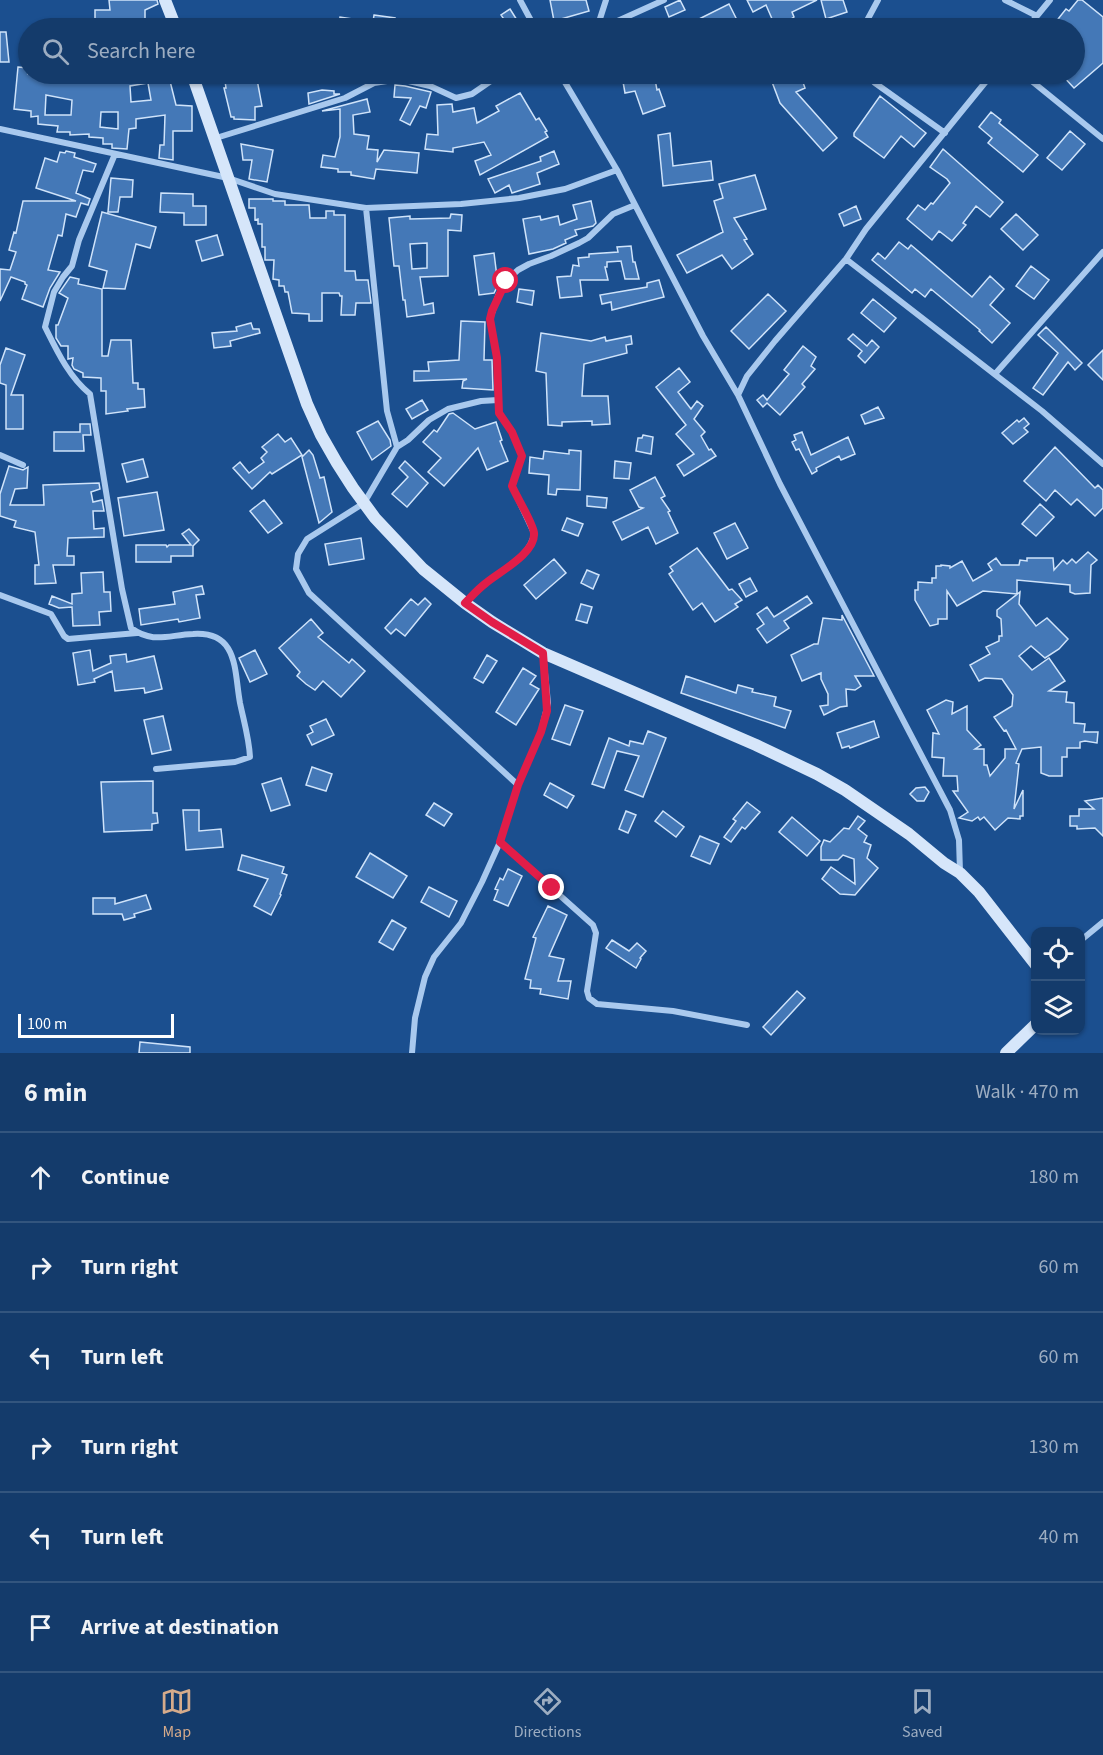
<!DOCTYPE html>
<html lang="en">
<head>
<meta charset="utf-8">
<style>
  body { margin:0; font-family:"Source Sans 3",sans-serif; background:#214673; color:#f1f3f6 }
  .controls { position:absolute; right:18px; bottom:18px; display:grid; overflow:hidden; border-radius:12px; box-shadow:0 2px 4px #0004 }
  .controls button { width:54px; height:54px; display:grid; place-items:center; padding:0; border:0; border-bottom:2px solid #33557e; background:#143b6b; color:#f1f3f6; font:30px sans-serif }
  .scale { position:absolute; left:18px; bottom:15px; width:156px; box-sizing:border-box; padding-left:6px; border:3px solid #fff; border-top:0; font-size:16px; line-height:21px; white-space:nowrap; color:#fff; -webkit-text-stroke:4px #1b4f8f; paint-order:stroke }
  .stop { position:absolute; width:18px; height:18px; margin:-14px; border:4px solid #e11d48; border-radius:50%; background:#fff }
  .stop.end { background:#e11d48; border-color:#fff; box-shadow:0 2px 6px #0008 }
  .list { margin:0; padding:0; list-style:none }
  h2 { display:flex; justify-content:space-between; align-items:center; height:78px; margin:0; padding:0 24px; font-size:26px }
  h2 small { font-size:20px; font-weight:400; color:#9dadc1 }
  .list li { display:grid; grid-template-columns:39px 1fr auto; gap:18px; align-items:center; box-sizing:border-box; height:90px; padding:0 24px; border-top:2px solid #33557e }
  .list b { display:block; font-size:22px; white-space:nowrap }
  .list em { font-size:20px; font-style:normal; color:#9dadc1 }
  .icon { flex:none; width:33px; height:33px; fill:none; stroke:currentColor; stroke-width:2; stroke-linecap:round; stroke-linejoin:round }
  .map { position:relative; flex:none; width:1103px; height:1053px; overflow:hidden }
  .search { position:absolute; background:#143b6b; box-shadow:0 2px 4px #0004; left:18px; right:18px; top:18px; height:66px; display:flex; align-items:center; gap:15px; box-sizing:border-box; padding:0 21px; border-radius:33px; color:#9dadc1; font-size:22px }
  .sheet { height:618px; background:#143b6b }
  nav { display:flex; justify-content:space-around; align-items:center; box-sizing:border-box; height:84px; border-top:2px solid #33557e; background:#143b6b; font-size:16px; color:#9dadc1 }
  nav a { display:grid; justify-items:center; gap:3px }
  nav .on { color:#d6ab8b }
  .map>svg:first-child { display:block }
</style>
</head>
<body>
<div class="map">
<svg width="1103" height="1053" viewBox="0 0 1103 1053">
  <rect width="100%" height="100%" fill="#1b4f8f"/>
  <path fill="#4478b7" stroke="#cfe3fa" stroke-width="1.5" fill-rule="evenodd" d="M109 0H157L158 4 145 10V28H90V19H95V10H110Z
    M550 0H586L589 11 554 21Z
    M680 0 685 10 669 17 665 7Z
    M747 0H817L792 12 794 17 791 19 796 28H776L766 5 753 12Z
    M821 0H843L847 12 826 19Z
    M1078 0H1082L1103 17V63L1074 88 1061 74H1074V28H1060L1054 24 1066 9 1069 11Z
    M729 4 741 28H725L724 26 718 28H681Z
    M510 9 522 28H510L501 15Z
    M374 15 395 18 393 28H338L340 17 373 22Z
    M0 32H6L9 62H0Z
    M18 67 28 68V74H71L93 80V74H154L155 79 169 77 176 105 192 106V131H173V160L159 158 160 145H164L165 115 136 119V128L129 129 127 149 112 148V144H103V138L89 137V134L70 135V132H57L58 126 38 124V116L31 117V111L14 109ZM148 83 151 100 131 102 130 86ZM46 95 72 100 71 115H45ZM101 112H118V129L100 127Z
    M224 74H256L262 106 255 107V120L234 119V117H231L224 88H226Z
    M639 74H654L657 90 659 89 665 106 643 114 635 91 625 93 622 76Z
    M769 74H800L805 88 796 92 837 138 823 151 780 103Z
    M395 85 405 86 431 92 426 108 420 106 410 125 400 120 411 98 394 97Z
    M322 90 334 91V94H340L309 104 308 93Z
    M520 93 536 120 539 118 547 131 545 132 548 137 480 175 475 161 491 155 484 142 453 148V152L425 149 427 134 438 135 437 105 452 104 453 112 474 108 477 123 499 111 496 106Z
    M880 96 926 133 914 147 901 136 884 158 854 136V133Z
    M367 99 370 112 353 115 354 134 369 136 367 149 378 150 377 162 384 150 419 153 417 173 376 169 374 179 351 175V172H338V169L321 167 323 155 335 157 340 137V109L322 111Z
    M991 112 1001 120 999 123 1038 155 1023 172 988 143 992 138 979 127Z
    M1070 131 1085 144 1062 170 1047 158Z
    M670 133 673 166 711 161 713 180 663 186 658 135Z
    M241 144 273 150 267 182 249 179 252 160H243Z
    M943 149 1003 202 990 217 976 206 963 223 966 225 952 241 939 231 932 240 907 219 918 205 925 210 931 203 933 204 950 183 947 179 930 167Z
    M66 151 75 153 74 157 96 164 93 172 83 170 76 193 90 199 88 205 81 203 76 217 66 214 62 236 58 235 48 270 60 272 50 288 43 307 22 299 27 285 25 284V282L11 277 0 301V269L10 270 16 252 9 250 14 232 16 233 23 201H76L36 188 45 158 57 162 60 152 65 153Z
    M554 151 559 164 537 173 540 184 512 193 509 185 495 193 488 179 541 161 540 157Z
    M755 175 766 209 734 218 747 239 744 240 753 254 732 269 722 255 687 273 677 255 723 232 714 201 723 198 719 184Z
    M111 178 133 180 132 197H120L118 212H108Z
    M161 193 193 194V206H206V225H184V213L160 212Z
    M249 199H273V201H285V205H309L310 218H326V211H334V215H345V271H355L356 280H368L371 303H356L355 315H341L342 296H340L339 293H322V321H309V314L292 313 288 292H285L284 286H279V280L273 279 274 260H265V247H262V224H258V219L255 220V208H249Z
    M591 201 596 223 593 226 575 230 577 235 565 240 566 243 553 249 529 254 523 219 540 216 541 220 558 216 560 225 577 219 573 205Z
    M856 206 861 219 844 226 839 214Z
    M102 212 156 227 150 248 136 244 125 289 103 288 107 271 89 266Z
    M451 214 462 215 461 231 448 230V276L420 277 424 305 433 303 434 313 407 317 405 300H403L399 266H394L389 218 410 216V219L450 218ZM427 243V268L412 269 410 244Z
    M1016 214 1038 235 1023 250 1001 229Z
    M217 235 223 255 202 261 196 241Z
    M899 242 908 249 911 245 972 297 990 276 1004 289 990 305 1010 323 992 343 979 331 980 330 931 289 925 297 915 289 912 293 872 260 878 253 885 259Z
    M631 246 633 262H635L639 279H625L621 261 607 262V267H605L608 280H580L582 296 560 298 557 277 571 276 573 265 579 266 578 258 589 257V254L618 252 617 247Z
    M494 253 498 285 494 293 479 295 474 256Z
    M1031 266 1049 280 1034 299 1016 286Z
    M70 277 79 279 78 284 102 289V356H108L111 340H131L133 383H138V389H144L145 407 127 409 128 411 106 414V391H101V378L83 377V373L74 369 72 365 73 358 68 359V346H61L56 338V325H58L68 298 59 293Z
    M659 280 664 297 612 310 611 302 602 304 600 295 647 287V283Z
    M519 289 534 291 532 305 517 302Z
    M768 294 786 311 749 349 731 331Z
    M873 299 896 318 884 332 861 313Z
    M461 321 485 322 484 360H492L493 390 462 388 463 381 467 379 414 381V371H429L428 362 459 360Z
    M251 323 253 329H259L260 333 230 341 231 346 214 348 212 333 237 331 236 327Z
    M1046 327 1082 363 1075 370 1068 362 1043 395 1033 388 1058 353 1038 335Z
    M541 333 591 341 605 337 606 341 631 336 632 344 626 345 627 353 584 364 582 396H608L610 424 592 425V421L562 422V426L548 425 546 373 536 371Z
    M853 334 867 346 872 340 879 347 865 363 858 356 862 351 848 339Z
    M803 346 816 357 811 366 815 369 802 384 805 387 780 415 767 403 763 407 757 400 763 395 767 400 789 374 784 370Z
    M6 348 25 355 11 395H23V429H6V385L0 383V365Z
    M1103 350V380L1088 365Z
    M679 368 690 382 678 392 691 409 697 401 703 406 694 419 705 432 701 436 709 450 711 449 716 456 684 476 677 465 694 454 676 434 686 425 656 387Z
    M422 400 428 410 412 419 406 409Z
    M878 407 884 418 865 424 861 415Z
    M453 413 475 429 496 422 502 440 500 441 508 461 487 470 478 448 444 486 428 472 441 458 423 442 434 430 437 432 449 414Z
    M1024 418 1029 424 1024 428 1028 432 1013 444 1002 433 1017 420 1019 422Z
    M378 421 390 440 391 446 372 460 357 432Z
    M80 424H90L91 435H83L84 451H54V432H80Z
    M802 432 811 455 848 437 855 454 841 460 839 456 816 468 817 471 812 474 799 449 796 450 792 442 796 440 794 435Z
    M278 434 285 442 291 438 302 455 272 474 270 472 252 489 233 468 240 462 249 473 264 462 261 458 267 452 262 447Z
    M643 435 653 437 651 454 636 451 638 438H642Z
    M1055 447 1095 488 1098 485 1103 490V508L1095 516 1077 499 1071 505 1055 490 1046 501 1024 481Z
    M309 450 313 455 320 478 324 477 332 512 319 523 302 457Z
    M569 450 581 451 580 490 557 489 556 495 548 494 549 475 529 473 530 457 543 459 544 451 569 454Z
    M143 459 148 477 127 482 122 464Z
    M405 461 428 483 407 507 392 494 408 477 399 468Z
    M615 461 631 463 629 479 614 478Z
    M9 466 23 470 28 467 27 488 15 489 10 505H44L43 485 99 483 100 489 91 492 93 502 102 500 104 511H93L94 529 104 528V537L68 538 67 556H74V565H53L56 583 35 584V565H39L35 532 14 527 16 521 0 516V494Z
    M655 477 665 496 661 498 670 511 668 512 678 533 656 544 648 527 622 540 613 522 643 508 639 507 630 490Z
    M157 492 164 530 124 536 118 498Z
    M587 496 607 498 606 508 587 506Z
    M264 500 282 523 268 533 250 511Z
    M1040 504 1054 517 1036 536 1022 524Z
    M567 518 583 524 578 536 562 530Z
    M735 523 748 548 727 559 714 533Z
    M189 529 199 540 193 546V556H171V562H136V545H166L167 547 169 545H191L182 534Z
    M361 538 364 559 329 565 325 544Z
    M697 548 729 590 732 589 742 600 735 604 738 607 715 622 702 603 693 610 669 574 673 571 670 567Z
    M1088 552 1097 560 1091 565 1090 593 1075 594 1070 592V585L1017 580V594L983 591 957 606 947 591V619H938V624L930 626 915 600V590H918V582L932 583V578H936V566H941V565L950 566V568L962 561 973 581 992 570 988 564 996 558 1001 565H1019L1020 560 1027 561V558H1053L1054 570 1063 560 1067 564 1072 559 1076 563Z
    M554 559 566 573 536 599 524 585Z
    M587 570 599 575 593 589 581 583Z
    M103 572 104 592H110L111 611 99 612 100 625 73 626 72 607 59 608 49 604 52 596 72 604V594L82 593 81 573Z
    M750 578 757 591 746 597 739 584Z
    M202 586 204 594 196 595 200 618 179 622 178 619 141 625 139 609 175 604 173 592Z
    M1020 592 1019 604 1036 626 1047 618 1068 639 1059 649 1045 658 1031 646 1019 656 1032 670 1049 658 1065 681 1049 691 1067 692 1066 702 1074 703V723L1085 724 1084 732H1098L1097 743 1085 741 1080 742V748H1067V757H1062V776H1049L1041 773V747L1022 749 1016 763 1019 764 1014 809 1023 790V816H1020V819L1008 818 995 830 984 817 980 820 978 817 972 821 959 818 968 812 953 791H958L957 776H943L944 758 932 757 933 733 939 734 927 710 946 700 953 702 952 714 967 706V730L981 745 975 749H984V765H987L990 776 1005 758V749H1016L1006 730 1004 731 994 717 1012 706 1013 695 1002 679 985 678 979 681 970 665 990 654 986 647 999 641V636H1002L1001 619 997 616V610Z
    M807 596 812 603 784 621 789 628 767 643 757 629 764 624 757 614 767 607 774 617Z
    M425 598 431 604 405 636 396 629 391 634 385 628 411 599 418 605Z
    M581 604 592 607 587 623 576 620Z
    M842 615 874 676H855L861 686 855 690 846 689 847 706 840 707 824 715 820 706 828 705V694L821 679V673L802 681 791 655 814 644H818L823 618 842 620Z
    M311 619 323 633 318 637 349 663 352 659 365 671 341 697 323 681 315 690 306 684 297 676 300 672 279 648Z
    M90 650 93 671 111 663 110 656 126 654 127 662 154 656 162 689 145 693 144 688 115 691 112 671 94 679 95 682 78 685 73 653Z
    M255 650 267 674 250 682 239 658Z
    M487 655 497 661 483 683 474 678Z
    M523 668 536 676 530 684 539 689 516 725 496 712Z
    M686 676 736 693 738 685 753 689 752 692 776 697 774 706 791 711 785 728 681 693Z
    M565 705 583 711 570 745 552 739Z
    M163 716 171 750 152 754 144 720Z
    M326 719 334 735 312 745 307 735 313 732 310 726Z
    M874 721 879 737 850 748 849 746 842 748 837 733Z
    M648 731 666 738 643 797 625 790 639 756 617 751 604 788 592 784 609 738 629 746 630 741 643 744Z
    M312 767 332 774 326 791 306 785Z
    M281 778 290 805 271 811 262 784Z
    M153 781V813H157L158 823 152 824V830L104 832 101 782Z
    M550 783 574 796 567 808 544 795Z
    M925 787 929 792 924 801H917L910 794 916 788Z
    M1103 798V836L1095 828 1077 829V826H1070V816H1079V809H1094L1085 801Z
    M747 802 760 812 745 829 742 827 731 842 724 837 736 821 733 819Z
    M434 803 452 814 444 826 426 815Z
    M183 810H199V831L221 829 223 847 186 850Z
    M626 811 636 815 628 833 619 829Z
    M663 811 684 827 676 837 655 821Z
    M858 816 865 821 858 829 867 836 864 842 871 845 867 858 878 868 855 895 840 894 822 879 831 867 855 884 854 859 843 855 838 860H821V847L824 840 830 842 844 828 849 829Z
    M792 817 820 841 807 856 779 832Z
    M700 836 719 844 710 864 691 856Z
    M370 853 407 876 393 898 356 877Z
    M242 855 284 867 282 873 287 875 280 894 281 895 271 915 254 906 268 879 238 870Z
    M508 869 522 876 508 906 494 900 498 890 495 889 500 878 503 880Z
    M429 887 457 901 449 917 421 902Z
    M146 895 151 909 134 914 135 917 124 920 122 914H93V898H115V904Z
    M548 906 567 915 549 956 564 959 558 981H571L568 999 540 994 541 989 530 988 531 980 525 979 536 938 533 937Z
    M392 920 406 928 393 950 379 942Z
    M612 940 629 951 637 943 646 951 640 958 641 959 636 968 606 948Z
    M797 991 805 998 771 1035 763 1027Z
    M140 1042 190 1047V1053H139Z"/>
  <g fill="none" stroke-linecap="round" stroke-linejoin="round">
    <path stroke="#a9c9ee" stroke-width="6" d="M520 0 535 28
      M1005 0 1037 16
      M597 28 606 0
      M602 28 664 0
      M863 28 878 0
      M1027 28 1050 0
      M560 74 617 170 703 336 738 395 780 484 950 810 959 840 960 872
      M865 74 875 83 945 133
      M1023 74 1103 139
      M0 129 228 178 275 194 366 208 461 204 519 198 565 189 617 170
      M216 138 345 98 374 83 400 79 430 86 456 98 472 94 501 74
      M115 154 79 240 72 266 63 277 54 292 45 327C57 351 69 377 90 394L122 589 131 628C153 644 168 635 193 634 239 631 234 671 240 703 244 722 249 738 250 757L235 762 156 769
      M366 208 387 411 397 447
      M846 259 1042 411 1103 464
      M995 374 1103 252
      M738 395 747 376 775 341 846 259 866 229 992 74
      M498 400 481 401 448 409 429 420 408 440 397 447 364 503 307 539 298 554 296 569 309 593 518 785
      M0 455 23 465
      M0 595 51 614 64 636 68 639 137 633
      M465 603C472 596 478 589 486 583 502 569 531 557 534 533L512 486 522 456 512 432 499 413 497 358 490 319 498 296 506 281 518 270 529 264 551 256 579 243 588 238 613 214 635 205
      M500 842 593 925 596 933 587 991 589 998 597 1004 673 1011 747 1025
      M1080 941 1103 922
      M412 1053 415 1018 425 977 434 957 461 923 482 882 500 842 518 785 541 732 548 703 543 653"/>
    <path stroke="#d6e6fa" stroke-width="12" d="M165 0 176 28
      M192 74 307 404 321 435 337 463 353 488 375 518 423 569 465 603 492 622 543 653 756 745 817 774 845 790 909 834 944 863 960 873 979 892 1036 965
      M1006 1053 1036 1024"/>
  </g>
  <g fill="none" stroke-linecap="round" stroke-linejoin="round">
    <path stroke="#e11d48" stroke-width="8" d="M506 281 492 311 490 319 497 358 499 413 512 432 522 456 512 486C516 496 533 523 534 533 536 553 499 572 486 583 478 589 472 596 465 603L492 622 543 653 547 711 541 732 518 785 500 842 552 888"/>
  </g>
</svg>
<div class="controls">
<button><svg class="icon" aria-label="locate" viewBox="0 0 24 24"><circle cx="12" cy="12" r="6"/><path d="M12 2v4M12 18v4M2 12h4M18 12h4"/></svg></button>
<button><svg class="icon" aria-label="layers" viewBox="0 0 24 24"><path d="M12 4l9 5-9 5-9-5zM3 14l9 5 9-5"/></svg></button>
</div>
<div class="scale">100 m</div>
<div class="stop" style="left:506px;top:281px"></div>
<div class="stop end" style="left:552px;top:888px"></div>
<div class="search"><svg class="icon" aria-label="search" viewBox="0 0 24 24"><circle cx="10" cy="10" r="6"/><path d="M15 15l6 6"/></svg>Search here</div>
</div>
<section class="sheet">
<h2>6 min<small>Walk · 470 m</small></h2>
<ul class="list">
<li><svg class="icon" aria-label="ahead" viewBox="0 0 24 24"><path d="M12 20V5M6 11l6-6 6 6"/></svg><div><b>Continue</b></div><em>180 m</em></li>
<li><svg class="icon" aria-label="right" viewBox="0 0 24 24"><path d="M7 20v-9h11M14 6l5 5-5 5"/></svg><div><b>Turn right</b></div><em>60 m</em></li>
<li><svg class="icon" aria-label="left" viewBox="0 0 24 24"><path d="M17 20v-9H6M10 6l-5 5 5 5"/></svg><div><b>Turn left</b></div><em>60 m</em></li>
<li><svg class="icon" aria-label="right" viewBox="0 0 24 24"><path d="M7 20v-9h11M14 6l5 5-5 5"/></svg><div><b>Turn right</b></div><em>130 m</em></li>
<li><svg class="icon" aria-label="left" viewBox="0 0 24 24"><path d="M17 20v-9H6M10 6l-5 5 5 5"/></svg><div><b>Turn left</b></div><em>40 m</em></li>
<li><svg class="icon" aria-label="arrive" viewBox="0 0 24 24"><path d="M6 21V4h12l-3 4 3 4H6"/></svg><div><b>Arrive at destination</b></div></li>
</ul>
</section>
<nav>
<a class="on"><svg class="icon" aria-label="map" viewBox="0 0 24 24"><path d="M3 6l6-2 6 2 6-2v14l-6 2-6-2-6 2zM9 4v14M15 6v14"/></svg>Map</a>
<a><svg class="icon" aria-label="directions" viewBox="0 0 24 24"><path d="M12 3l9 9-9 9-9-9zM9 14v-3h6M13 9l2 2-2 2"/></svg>Directions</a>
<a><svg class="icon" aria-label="saved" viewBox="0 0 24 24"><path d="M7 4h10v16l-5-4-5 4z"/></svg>Saved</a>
</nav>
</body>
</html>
